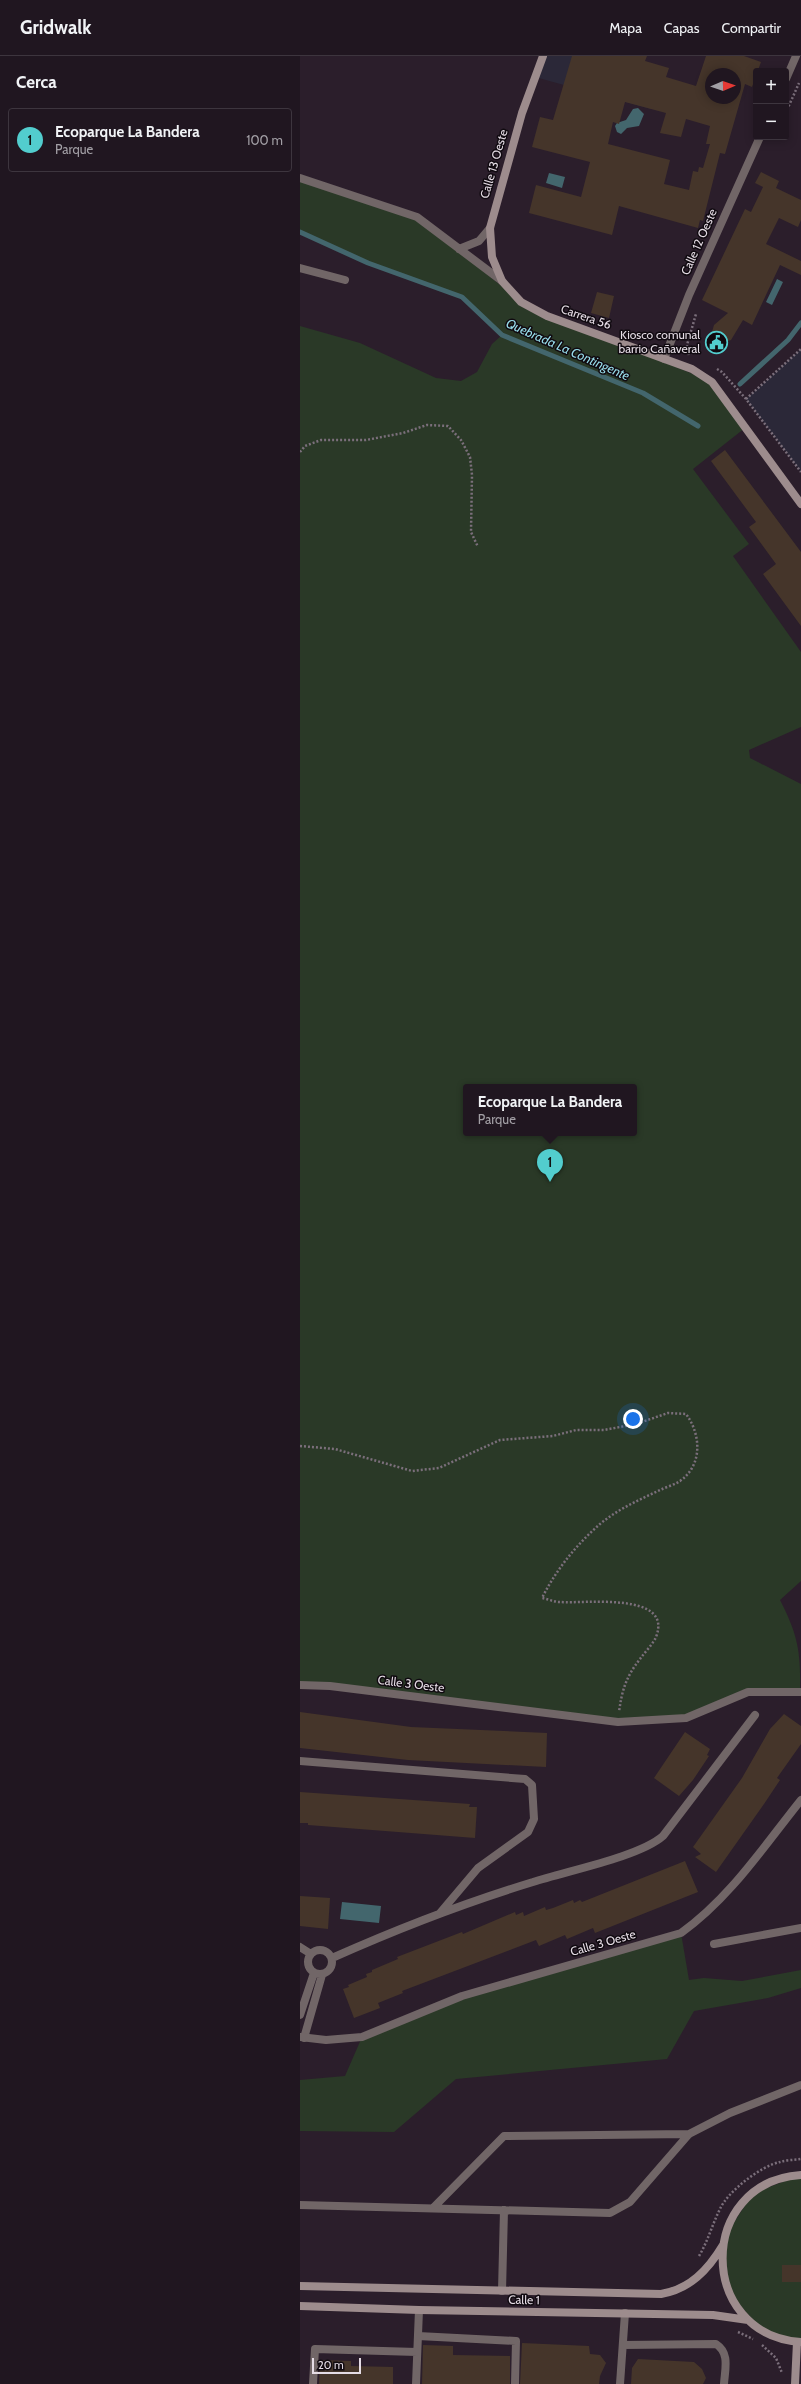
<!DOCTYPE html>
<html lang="es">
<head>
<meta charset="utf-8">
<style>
  body { margin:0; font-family:Cabin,sans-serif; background:#2d232d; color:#f1f3f6 }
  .controls { position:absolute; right:12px; top:12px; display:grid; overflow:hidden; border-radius:4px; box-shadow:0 2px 10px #0003 }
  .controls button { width:36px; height:36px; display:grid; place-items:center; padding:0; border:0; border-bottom:1px solid #3d353e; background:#201620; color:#f1f3f6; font:20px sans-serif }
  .compass { position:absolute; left:405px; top:12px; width:36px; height:36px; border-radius:50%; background:#201620; box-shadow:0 2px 10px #0003; rotate:88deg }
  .scale { position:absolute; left:12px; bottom:10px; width:49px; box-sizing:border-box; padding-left:4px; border:2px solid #e5dce5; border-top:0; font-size:11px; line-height:14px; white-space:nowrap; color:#e5dce5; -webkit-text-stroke:3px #100a10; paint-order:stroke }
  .you { position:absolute; left:333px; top:1363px; width:14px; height:14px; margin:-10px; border:3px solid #fff; border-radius:50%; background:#1a73e8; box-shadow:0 0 0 6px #1a73e833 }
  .badge { display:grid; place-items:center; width:26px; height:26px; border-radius:50%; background:#52cdce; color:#111; font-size:13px; font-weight:700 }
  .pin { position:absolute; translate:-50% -33px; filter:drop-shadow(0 1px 2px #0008) }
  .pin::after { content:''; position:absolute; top:21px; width:14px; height:12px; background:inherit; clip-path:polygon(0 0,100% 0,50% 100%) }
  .popup { position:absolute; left:163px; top:1028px; width:174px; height:52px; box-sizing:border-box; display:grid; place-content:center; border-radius:4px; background:#201620; filter:drop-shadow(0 1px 3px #0005); font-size:13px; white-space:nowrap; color:#a29fa5 }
  .popup b { font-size:15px; color:#f1f3f6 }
  .popup::after { content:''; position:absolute; left:50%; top:100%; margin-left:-8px; border:8px solid transparent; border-top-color:#201620 }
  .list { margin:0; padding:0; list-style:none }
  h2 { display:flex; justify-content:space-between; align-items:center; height:52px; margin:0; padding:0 16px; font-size:17px }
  h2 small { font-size:13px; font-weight:400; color:#a29fa5 }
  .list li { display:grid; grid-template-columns:26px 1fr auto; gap:12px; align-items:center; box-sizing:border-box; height:64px; margin:0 8px 8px; padding:0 8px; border:1px solid #3d353e; border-radius:4px }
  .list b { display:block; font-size:15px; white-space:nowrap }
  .list p { margin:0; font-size:13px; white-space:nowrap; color:#a29fa5 }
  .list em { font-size:13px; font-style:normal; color:#a29fa5 }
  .map { position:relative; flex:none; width:501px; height:2328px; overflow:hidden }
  header { display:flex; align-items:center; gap:24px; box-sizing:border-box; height:56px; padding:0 20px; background:#201620; border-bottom:1px solid #3d353e }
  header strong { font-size:19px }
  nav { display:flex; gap:22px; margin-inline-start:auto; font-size:14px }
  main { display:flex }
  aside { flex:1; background:#201620 }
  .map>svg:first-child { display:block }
</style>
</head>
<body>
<header>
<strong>Gridwalk</strong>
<nav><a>Mapa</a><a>Capas</a><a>Compartir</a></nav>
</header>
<main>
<aside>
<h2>Cerca<small></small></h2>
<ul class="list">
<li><span class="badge">1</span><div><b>Ecoparque La Bandera</b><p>Parque</p></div><em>100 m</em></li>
</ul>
</aside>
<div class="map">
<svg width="501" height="2328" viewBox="0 0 501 2328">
  <rect width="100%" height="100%" fill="#2b1e2b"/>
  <path fill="#2b2838" d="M243 0H291L366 21 351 53 235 21Z
    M501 293V416L446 343Z"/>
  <path fill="#2a3927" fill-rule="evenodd" d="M0 122 117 161 221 246 412 326 445 372 393 413 449 488 433 500 501 596V671L449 694 450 702 501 728V1525L480 1544C498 1579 501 1596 500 1636H448L386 1662 318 1666 0 1629V270L60 287 136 322 161 325 177 316 192 288 202 279 162 241 68 207 0 176ZM166 1031H334V1077H166Z
    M381 1877 389 1924 404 1922 442 1925 501 1914V1932L468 1942 394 1955 367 2003 156 2023 94 2076 0 2075V2024L45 2020 62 1981 162 1940Z
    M501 2119V2286L463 2275 429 2237 424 2182 453 2137Z"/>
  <path fill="#43666d" d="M338 52 344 58 339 70 327 72 321 78 317 76 315 70 317 67 326 64 333 53Z
    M249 117 265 121 262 132 246 127Z
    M477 223 483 226 472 249 466 246Z
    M42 1846 81 1850 79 1867 40 1863Z"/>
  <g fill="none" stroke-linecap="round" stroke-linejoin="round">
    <path stroke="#43666d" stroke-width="5" d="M0 176 68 207 162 241 202 279 343 337 398 370
      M440 328 488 284 501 267"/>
  </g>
  <path fill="#45352a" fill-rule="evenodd" d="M272 0H347L345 5 369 12 366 21 396 30 406 0H444L461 6 452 31 445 28 425 98 420 97 403 165 400 164 398 172 319 150 312 179 229 157 236 129 281 141 290 106 232 91 240 61 253 64ZM411 18H435V42H411ZM325 46 366 57 360 77 381 81 386 63 410 70 406 88H410L403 112 399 111 398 116 393 115 389 134 364 128 370 104 308 88 313 66 319 68Z
    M461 116 479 125 476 132 501 144V164L498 171 479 162 466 188 501 205V219L480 209 452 269 443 264 431 284 423 287 416 284 412 276 414 269 428 257 402 244 445 153 451 156 463 131 455 127Z
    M297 236 314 240 309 262 291 257Z
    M425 394 501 496V570L463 518 476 508 449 471 456 466 411 405Z
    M0 1656 111 1671 247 1677 246 1711 108 1704 0 1692Z
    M484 1658 501 1670V1688L477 1722 480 1724 464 1748 416 1816 395 1801 401 1798 393 1791 442 1722 470 1673Z
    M385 1676 410 1693 407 1699 409 1700 393 1724 379 1740 354 1722Z
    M0 1736 170 1748 169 1751H177L175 1782 8 1769V1767H0Z
    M385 1805 398 1836 295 1877 293 1872 267 1883 265 1879 239 1890 236 1884 102 1935 103 1937 78 1947 80 1952 54 1962 43 1933 49 1931 48 1929 67 1921 66 1918 72 1916V1914L98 1903 97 1901 162 1876 163 1878 215 1856 216 1859 223 1856 224 1860 245 1851 246 1854 253 1852 273 1844 274 1847 280 1844 282 1846Z
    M0 1840 30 1842 28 1873 0 1870Z
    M482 2209H501V2226H482Z
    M222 2287 289 2290 290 2298 300 2299 306 2307 300 2320 299 2328H220Z
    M123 2289 153 2290V2299L210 2300V2328H122Z
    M338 2303 394 2306 402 2313 406 2322 403 2328H331L332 2312Z
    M20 2304 51 2305V2310L93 2311V2328H19Z"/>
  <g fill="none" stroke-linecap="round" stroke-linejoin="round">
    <path stroke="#7b6f7b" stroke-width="2.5" stroke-dasharray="2 2" stroke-linecap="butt" d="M487 54 499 27
      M389 299 387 289 396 258
      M417 313 422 316 446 343 501 416
      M446 343 501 293
      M0 396 5 390 21 384H66L103 377 127 369 148 370 161 384 170 401 172 419 171 476 178 491
      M0 1390 35 1393 112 1415 139 1412 200 1384 253 1380 276 1374H304L336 1368 368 1357 386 1358C401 1378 403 1409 380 1425 374 1429 366 1431 360 1434 339 1444 318 1453 300 1468 276 1489 256 1514 242 1542 248 1543 254 1546 260 1546 283 1548 374 1535 356 1581 353 1588 345 1596 340 1603 326 1621 322 1634 319 1656
      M399 2200C408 2185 412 2169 420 2153 428 2135 461 2110 480 2106 486 2104 494 2104 501 2103
      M438 2276 453 2283
      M462 2289 476 2302 482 2317"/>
    <path stroke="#716667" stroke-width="8" d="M0 212 45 224
      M0 1705 225 1723 232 1729 234 1763 228 1776 178 1812 140 1857
      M414 1888 501 1872
      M0 1891 11 1898
      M8 1906a12 12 0 1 1 24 0a12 12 0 1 1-24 0Z
      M32 1902C97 1873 164 1847 233 1826 266 1815 339 1801 363 1780L455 1659
      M0 1959 14 1917
      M4 1982 22 1919
      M0 2149 310 2157 330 2146 389 2078 430 2057 501 2029
      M134 2151 204 2080 389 2078
      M202 2235 204 2154
      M118 2280 216 2285 215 2328
      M323 2289 416 2288C430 2297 425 2313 424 2328
      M13 2328 15 2293 117 2296
      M116 2328 119 2254
      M320 2328 325 2257"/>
    <path stroke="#716667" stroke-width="8" d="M486 23 496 0
      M0 122 117 161 202 225
      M159 193 179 185 190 172
      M364 303 389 239 460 81
      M0 1629 30 1630 318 1666 386 1662 448 1636H501
      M0 1981 26 1984 62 1981 162 1940 381 1877C430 1842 464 1790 501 1744"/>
    <path stroke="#9d8c8d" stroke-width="8" d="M243 0 222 57 190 172 192 201 202 225 221 246 247 260 392 313 412 326 501 448
      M501 2119C396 2126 397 2279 501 2286
      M0 2230 361 2238C390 2233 408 2214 423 2189
      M0 2250 119 2254 413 2259 448 2264
      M495 2328 497 2286"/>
  </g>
  <defs>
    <symbol id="civic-ring" viewBox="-11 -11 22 22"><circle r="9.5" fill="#100a10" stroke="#52cdce" stroke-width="1.5"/><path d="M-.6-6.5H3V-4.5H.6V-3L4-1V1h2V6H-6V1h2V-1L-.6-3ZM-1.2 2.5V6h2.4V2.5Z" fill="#52cdce"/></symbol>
  </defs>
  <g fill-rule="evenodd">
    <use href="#civic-ring" x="404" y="274" width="25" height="25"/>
  </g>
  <g text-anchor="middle" stroke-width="3" stroke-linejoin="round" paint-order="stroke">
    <g font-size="12" fill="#e5dce5" stroke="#100a10">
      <text transform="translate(194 108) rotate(-74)" y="4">Calle 13 Oeste</text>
      <text transform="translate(399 186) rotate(-66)" y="4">Calle 12 Oeste</text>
      <text transform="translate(286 261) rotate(19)" y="4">Carrera 56</text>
      <text transform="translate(111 1628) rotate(7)" y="4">Calle 3 Oeste</text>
      <text transform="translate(303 1887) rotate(-16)" y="4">Calle 3 Oeste</text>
      <text transform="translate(224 2244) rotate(1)" y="4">Calle 1</text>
    </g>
    <g font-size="12" fill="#e5dce5" stroke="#100a10" text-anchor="end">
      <text x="400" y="283">Kiosco comunal<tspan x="400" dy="14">barrio Cañaveral</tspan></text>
    </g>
    <g font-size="13" font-style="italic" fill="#97dce9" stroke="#100a10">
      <text transform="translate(268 293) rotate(24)" y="5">Quebrada La Contingente</text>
    </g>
  </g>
</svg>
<div class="controls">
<button>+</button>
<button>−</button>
</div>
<svg class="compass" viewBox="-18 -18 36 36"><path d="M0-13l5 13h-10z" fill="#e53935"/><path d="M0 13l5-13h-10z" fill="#a29fa5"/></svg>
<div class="scale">20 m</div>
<div class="you"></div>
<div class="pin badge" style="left:250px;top:1126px">1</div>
<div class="popup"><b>Ecoparque La Bandera</b>Parque</div>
</div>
</main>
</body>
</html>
